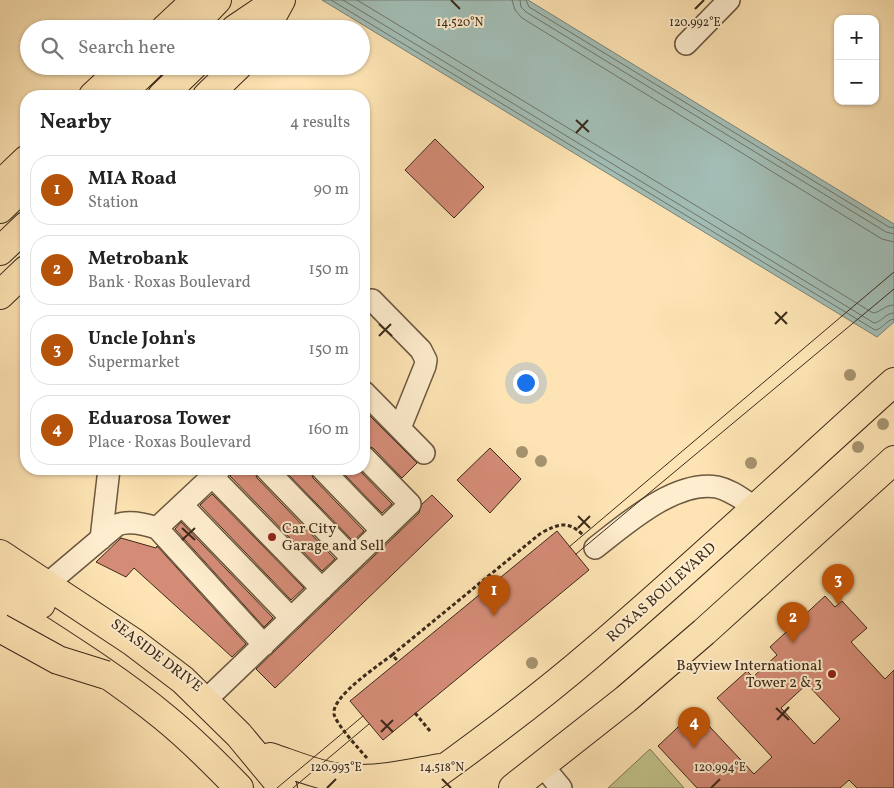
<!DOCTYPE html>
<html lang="en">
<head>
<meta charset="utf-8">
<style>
  body { margin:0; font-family:Vollkorn,serif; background:#f6f6f6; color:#222 }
  .controls { position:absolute; right:15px; top:15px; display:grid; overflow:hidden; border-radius:10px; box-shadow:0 1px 4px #0004 }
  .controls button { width:45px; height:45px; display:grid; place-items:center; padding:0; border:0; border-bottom:1px solid #e0e0e0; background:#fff; color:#222; font:25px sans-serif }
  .you { position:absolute; left:525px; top:382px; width:18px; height:18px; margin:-12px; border:4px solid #fff; border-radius:50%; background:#1a73e8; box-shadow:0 0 0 8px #1a73e833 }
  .badge { display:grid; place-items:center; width:32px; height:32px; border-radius:50%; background:#b45309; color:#fff; font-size:16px; font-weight:700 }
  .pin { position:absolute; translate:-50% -41px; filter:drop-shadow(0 1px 2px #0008) }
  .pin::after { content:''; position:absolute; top:26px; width:18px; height:15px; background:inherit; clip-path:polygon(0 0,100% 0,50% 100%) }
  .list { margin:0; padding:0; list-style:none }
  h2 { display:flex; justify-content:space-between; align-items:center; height:65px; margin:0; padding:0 20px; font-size:21px }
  h2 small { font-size:16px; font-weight:400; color:#767676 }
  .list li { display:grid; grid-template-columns:32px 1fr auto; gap:15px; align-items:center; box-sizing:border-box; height:70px; margin:0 10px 10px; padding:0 10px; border:1px solid #e0e0e0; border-radius:20px }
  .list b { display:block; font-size:19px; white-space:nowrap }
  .list p { margin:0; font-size:16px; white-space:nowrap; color:#767676 }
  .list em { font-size:16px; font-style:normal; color:#767676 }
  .icon { flex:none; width:28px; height:28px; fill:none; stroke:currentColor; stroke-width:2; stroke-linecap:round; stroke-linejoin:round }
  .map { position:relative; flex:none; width:894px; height:788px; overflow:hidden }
  .search { position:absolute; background:#fff; box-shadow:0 1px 4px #0004; left:20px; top:20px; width:350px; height:55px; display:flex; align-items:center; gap:12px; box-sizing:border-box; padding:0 18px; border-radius:28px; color:#767676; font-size:19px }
  .panel { position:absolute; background:#fff; box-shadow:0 1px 4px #0004; left:20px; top:90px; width:350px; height:385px; border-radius:20px }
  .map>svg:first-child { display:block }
</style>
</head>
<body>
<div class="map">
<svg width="894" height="788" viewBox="0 0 894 788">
  <rect width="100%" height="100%" fill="#fee4b4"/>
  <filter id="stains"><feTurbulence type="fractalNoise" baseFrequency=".004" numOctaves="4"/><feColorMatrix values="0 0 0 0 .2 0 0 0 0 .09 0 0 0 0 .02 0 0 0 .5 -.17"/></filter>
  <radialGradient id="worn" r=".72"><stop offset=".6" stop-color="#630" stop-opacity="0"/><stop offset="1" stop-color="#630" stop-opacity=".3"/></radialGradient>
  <path fill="#c2c48c" stroke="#7e7753" d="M650 749 684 788H608Z"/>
  <path fill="#a2bdb5" stroke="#798277" d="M322 0H528L894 224V322L877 337Z"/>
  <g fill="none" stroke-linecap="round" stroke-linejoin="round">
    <path stroke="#6e7468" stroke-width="1" d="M331 0 875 330C883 329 886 320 894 319
      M343 0 874 323C882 322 885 313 894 313
      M357 0 873 313C881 312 885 305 894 305
      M512 0 515 10 522 18 882 239 894 242
      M520 0 521 7 526 12 886 232 894 234
      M526 0 529 7 889 227 894 228"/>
  </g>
  <path fill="#d58c77" stroke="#3b2a1a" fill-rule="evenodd" d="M435 139 484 187 454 218 405 170Z
    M364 410 417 463 402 478 373 448 364 445Z
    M490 448 521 479 490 513 457 480Z
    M236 469H254L257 478 335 559 322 571 230 476Z
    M283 469H310L313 478 364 531 353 541Z
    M339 469H358L392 504 382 513Z
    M212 494 304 588 291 600 200 505Z
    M432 495 453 516 275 688 256 669 419 513 422 504Z
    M181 522 273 618 264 627 175 529Z
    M557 531 589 570 383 740 350 701Z
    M121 538 156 548 157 546 246 644 232 657 134 568 126 577 96 562Z
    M825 596 835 607 842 601 867 628 851 642 885 679 894 670V788H857L849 780 840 788H697L658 746 695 711 754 774 772 757 717 698 747 671 753 677 777 655 770 647ZM807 684 840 719 814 744 781 708Z"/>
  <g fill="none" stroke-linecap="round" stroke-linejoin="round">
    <defs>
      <path id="minor" d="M686 44 729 0
        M372 300 421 350 426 360 425 366 400 428
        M364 392 424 453
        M220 469 157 528 264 645
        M266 469 353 559
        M322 469 382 531
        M212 476 322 589
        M182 505 291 618
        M101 539 109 469
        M595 548C626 524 675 480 717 487 731 490 743 500 755 507
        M52 580 117 525C129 520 145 524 157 528
        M211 695 410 504 364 457
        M542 765 561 788"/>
      <path id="major" d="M165 29 196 0
        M265 29 281 0
        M93 96 125 66
        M207 96 238 66
        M0 185 26 160
        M0 295 26 270"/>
      <path id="highway" d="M189 29 217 0
        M235 29 278 0
        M119 96 150 66
        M162 96 193 66
        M0 209 26 184
        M0 251 26 226
        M0 554 133 642 183 680 239 735 283 788
        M0 577 41 604
        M0 604C55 640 113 675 164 717 191 739 215 763 239 788
        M270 757C297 766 326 779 355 779 384 780 412 773 440 768
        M417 788C476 746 535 702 591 654 694 566 793 473 894 382
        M513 788 626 699 704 632 894 460"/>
    </defs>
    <use href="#minor" stroke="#6c5840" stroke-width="24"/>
    <use href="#major" stroke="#3b2a1a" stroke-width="30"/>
    <use href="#highway" stroke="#3b2a1a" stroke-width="30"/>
    <path stroke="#3b2a1a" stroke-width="3" stroke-dasharray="4 2.5" stroke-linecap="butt" d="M392 655 541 533C558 524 568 520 583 535
      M415 713 430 731
      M367 758C359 749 336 724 334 714 331 697 379 665 392 655L398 661"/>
    <use href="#minor" stroke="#feedce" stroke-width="21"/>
    <use href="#major" stroke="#fee4b4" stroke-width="28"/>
    <use href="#highway" stroke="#fee4b4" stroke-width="28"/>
    <path stroke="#3b2a1a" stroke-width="1" d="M569 547 894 272
      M576 554 894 289
      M277 788 363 716
      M293 788 369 724"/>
    <defs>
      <path id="highway-bridge" d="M0 628 58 660 106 675"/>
    </defs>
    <use href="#highway-bridge" stroke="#3b2a1a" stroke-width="30" stroke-linecap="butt"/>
    <use href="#highway-bridge" stroke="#fee4b4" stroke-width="28"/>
  </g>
  <g fill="#a5936f">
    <circle cx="850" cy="375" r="6"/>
    <circle cx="883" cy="424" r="6"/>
    <circle cx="858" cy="447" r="6"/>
    <circle cx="522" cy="452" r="6"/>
    <circle cx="541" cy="461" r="6"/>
    <circle cx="751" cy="463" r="6"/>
    <circle cx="532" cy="663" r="6"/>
  </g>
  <path fill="none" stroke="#3b2a1a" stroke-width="2" d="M451 0 460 9M695 9 704 0M576 120 589 132M576 133 588 120M775 312 787 324M379 324 392 336M775 324 787 312M379 336 391 324M578 516 590 528M182 528 195 540M578 528 590 516M182 540 195 528M776 708 789 720M381 720 393 732M777 720 789 707M381 732 393 720M442 779 451 788M327 788 336 779M711 788 720 779"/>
  <g fill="#8f2418" stroke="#feedce" stroke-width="2">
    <circle cx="272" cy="537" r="5"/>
    <circle cx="832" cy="674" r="5"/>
  </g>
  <g text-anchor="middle" stroke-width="4" stroke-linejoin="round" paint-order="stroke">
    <g font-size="15" fill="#3b2a1a" stroke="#feedce" text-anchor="start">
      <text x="282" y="533">Car City<tspan x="282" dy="17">Garage and Sell</tspan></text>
      <text x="822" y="670" text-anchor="end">Bayview International<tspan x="822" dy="17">Tower 2 &amp; 3</tspan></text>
    </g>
    <g font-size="15" fill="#3b2a1a" stroke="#feedce">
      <text transform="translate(661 592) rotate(-42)" y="5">ROXAS BOULEVARD</text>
      <text transform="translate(157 655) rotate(37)" y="5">SEASIDE DRIVE</text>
    </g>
  </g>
  <g font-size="12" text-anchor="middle" fill="#3b2a1a" stroke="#feedce" stroke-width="4" stroke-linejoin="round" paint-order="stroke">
    <text x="460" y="26">14.520°N</text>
    <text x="695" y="26">120.992°E</text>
    <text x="336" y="771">120.993°E</text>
    <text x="720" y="771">120.994°E</text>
    <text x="442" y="771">14.518°N</text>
  </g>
  <rect width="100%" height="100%" filter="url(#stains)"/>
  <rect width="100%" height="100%" fill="url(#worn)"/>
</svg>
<div class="controls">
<button>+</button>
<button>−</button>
</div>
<div class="you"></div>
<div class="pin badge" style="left:494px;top:616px">1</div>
<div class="pin badge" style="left:793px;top:643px">2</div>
<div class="pin badge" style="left:838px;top:605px">3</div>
<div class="pin badge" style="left:694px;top:748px">4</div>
<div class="search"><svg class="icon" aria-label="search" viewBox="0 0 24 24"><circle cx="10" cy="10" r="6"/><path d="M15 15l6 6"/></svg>Search here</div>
<section class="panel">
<h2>Nearby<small>4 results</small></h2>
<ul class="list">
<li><span class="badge">1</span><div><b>MIA Road</b><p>Station</p></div><em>90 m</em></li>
<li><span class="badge">2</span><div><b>Metrobank</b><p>Bank · Roxas Boulevard</p></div><em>150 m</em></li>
<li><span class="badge">3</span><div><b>Uncle John's</b><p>Supermarket</p></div><em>150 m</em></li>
<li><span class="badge">4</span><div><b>Eduarosa Tower</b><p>Place · Roxas Boulevard</p></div><em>160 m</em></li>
</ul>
</section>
</div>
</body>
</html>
